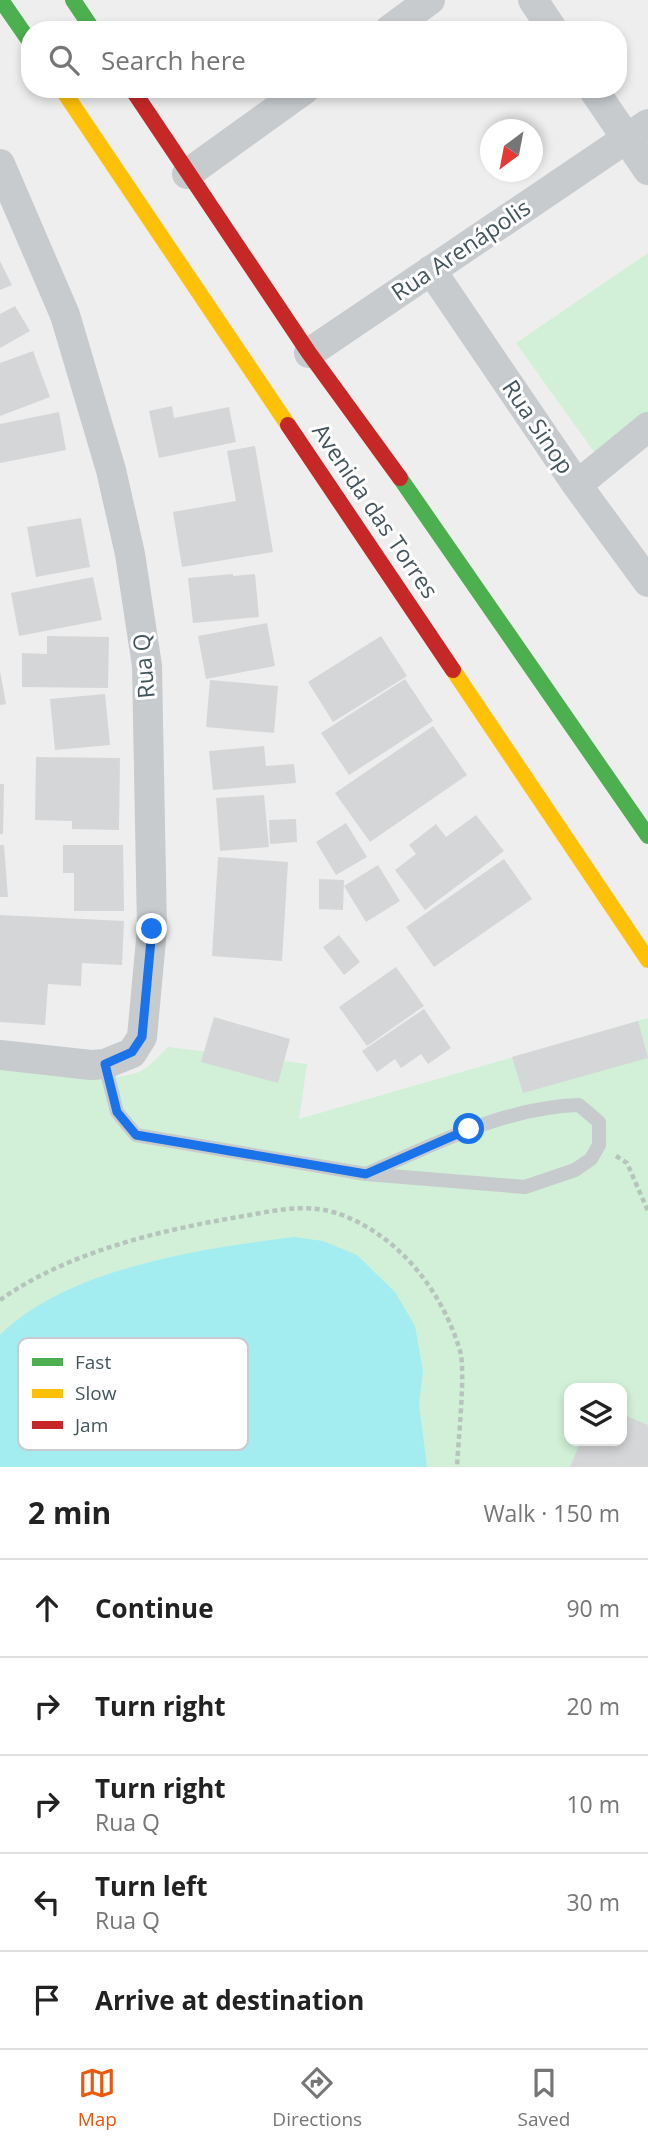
<!DOCTYPE html>
<html lang="en">
<head>
<meta charset="utf-8">
<style>
  body { margin:0; font-family:"Open Sans",sans-serif; background:#f6f6f6; color:#222 }
  .controls { position:absolute; right:21px; bottom:21px; display:grid; overflow:hidden; border-radius:14px; box-shadow:0 4px 10px #0003 }
  .controls button { width:63px; height:63px; display:grid; place-items:center; padding:0; border:0; border-bottom:2px solid #e0e0e0; background:#fff; color:#222; font:35px sans-serif }
  .compass { position:absolute; left:480px; top:119px; width:63px; height:63px; border-radius:50%; background:#fff; box-shadow:0 4px 10px #0003; rotate:212deg }
  .stop { position:absolute; width:21px; height:21px; margin:-16px; border:5px solid #1a73e8; border-radius:50%; background:#fff }
  .stop.end { background:#1a73e8; border-color:#fff; box-shadow:0 2px 7px #0008 }
  .list { margin:0; padding:0; list-style:none }
  h2 { display:flex; justify-content:space-between; align-items:center; height:91px; margin:0; padding:0 28px; font-size:30px }
  h2 small { font-size:23px; font-weight:400; color:#767676 }
  .list li { display:grid; grid-template-columns:46px 1fr auto; gap:21px; align-items:center; box-sizing:border-box; height:98px; padding:0 28px; border-top:2px solid #e0e0e0 }
  .list b { display:block; font-size:26px; white-space:nowrap }
  .list p { margin:0; font-size:23px; white-space:nowrap; color:#767676 }
  .list em { font-size:23px; font-style:normal; color:#767676 }
  .icon { flex:none; width:38px; height:38px; fill:none; stroke:currentColor; stroke-width:2; stroke-linecap:round; stroke-linejoin:round }
  .map { position:relative; flex:none; width:648px; height:1467px; overflow:hidden }
  .search { position:absolute; background:#fff; box-shadow:0 4px 10px #0003; left:21px; right:21px; top:21px; height:77px; display:flex; align-items:center; gap:18px; box-sizing:border-box; padding:0 24px; border-radius:28px; color:#767676; font-size:26px }
  .sheet { height:581px; background:#fff }
  nav { display:flex; justify-content:space-around; align-items:center; box-sizing:border-box; height:98px; border-top:2px solid #e0e0e0; background:#fff; font-size:19px; color:#767676 }
  nav a { display:grid; justify-items:center; gap:4px }
  nav .on { color:#ea580c }
  .map>svg:first-child { display:block }
</style>
</head>
<body>
<div class="map">
<svg width="648" height="1467" viewBox="0 0 648 1467">
  <rect width="100%" height="100%" fill="#efeeee"/>
  <path fill="#d1f0d7" fill-rule="evenodd" d="M648 253V414L597 456 516 343Z
    M648 1018V1467H0V1068L114 1077C145 1074 146 1069 168 1047L307 1064 299 1119ZM569 1388H622V1441H569Z"/>
  <path fill="#a3edf0" d="M294 1237 323 1241 357 1255 395 1292 415 1326 423 1371 419 1404 427 1467H0V1335C67 1268 204 1248 294 1237Z"/>
  <path fill="#d5d6d7" d="M0 261 12 285 0 290Z
    M15 306 30 331 0 348V314Z
    M33 351 50 397 0 416V363Z
    M172 406 174 418 229 407 236 442 159 458 149 411Z
    M59 412 66 450 0 463V424Z
    M255 446 273 552 182 567 173 512 236 501 227 451Z
    M81 518 90 567 36 577 27 527Z
    M233 574V576L255 574 259 617 193 623 188 578Z
    M93 577 102 620 19 636 11 593Z
    M267 623 275 666 206 679 198 636Z
    M47 636 109 637 108 688 22 687V653L47 654Z
    M381 636 407 676 333 722 308 682Z
    M0 671 6 704 0 705Z
    M405 679 433 721 349 775 321 733Z
    M210 680 278 686 274 733 206 727Z
    M105 694 110 745 55 750 50 699Z
    M433 726 467 775 370 842 335 793Z
    M264 746 266 766 294 764 296 783 213 790 209 751Z
    M36 757 120 758 119 830 72 829V821L35 820Z
    M0 784H4L3 834H0Z
    M264 795 269 847 220 851 216 798Z
    M476 815 504 851 425 910 395 870 416 854 409 845 436 824 446 837Z
    M296 819 297 842 270 844 269 820Z
    M346 823 367 857 336 875 316 842Z
    M0 845H4L8 897H0Z
    M63 845H123L124 911H74V873H63Z
    M218 857 288 862 282 961 212 956Z
    M504 859 532 899 434 967 406 927Z
    M378 865 400 901 366 922 344 886Z
    M319 879 344 880 343 910 319 909Z
    M0 915 124 921 122 965 82 963 81 986 48 984 45 1025 0 1022Z
    M339 935 360 962 344 975 323 947Z
    M396 967 424 1006 367 1046 339 1007Z
    M424 1009 451 1048 428 1064 421 1054 401 1068 395 1059 377 1072 362 1051Z
    M214 1017 290 1039 278 1083 201 1062Z
    M638 1021 648 1058 523 1093 512 1057Z
    M622 1414 648 1425V1467H570L581 1441H622Z"/>
  <g fill="none" stroke-linecap="round" stroke-linejoin="round">
    <path stroke="#b6c4bd" stroke-width="4.5" stroke-dasharray="5 3.5" stroke-linecap="butt" d="M616 1156 627 1163 648 1211
      M0 1300C68 1252 157 1231 238 1217 269 1212 301 1203 333 1212 395 1231 442 1289 460 1351 466 1369 458 1443 457 1467"/>
    <path stroke="#c7cbce" stroke-width="14" d="M105 1064 117 1112 136 1135 366 1174 525 1187 575 1170 591 1159 599 1145V1122L579 1105C504 1107 434 1145 366 1174"/>
    <path stroke="#c7cbce" stroke-width="30" d="M533 0 553 30
      M389 30 430 0
      M593 89 648 170
      M0 164 65 315 111 470 130 554 147 666 152 929 142 1037 132 1053 105 1064 91 1065 0 1055
      M187 174 305 89
      M431 270 577 485 648 582
      M309 353 648 124
      M577 485 648 427"/>
    <path stroke="#4caf50" stroke-width="16" d="M1 0 30 42
      M73 0 93 30
      M400 478 648 836"/>
    <path stroke="#ffc107" stroke-width="16" d="M62 89 288 425
      M453 670 648 960"/>
    <path stroke="#c62828" stroke-width="16" d="M132 89 309 353 400 478
      M288 425 453 670"/>
  </g>
  <g fill="none" stroke-linecap="round" stroke-linejoin="round">
    <path stroke="#1a73e8" stroke-width="9" d="M152 929 142 1037 132 1052 105 1064 117 1112 136 1135 366 1174 469 1129"/>
  </g>
  <g text-anchor="middle" stroke-width="6" stroke-linejoin="round" paint-order="stroke">
    <g font-size="23" fill="#44555c" stroke="#fff">
      <text transform="translate(461 250) rotate(-34)" y="8">Rua Arenápolis</text>
      <text transform="translate(538 427) rotate(56)" y="8">Rua Sinop</text>
      <text transform="translate(375 511) rotate(56)" y="8">Avenida das Torres</text>
      <text transform="translate(144 666) rotate(-95)" y="8">Rua Q</text>
    </g>
  </g>
  <rect x="18" y="1338" width="230" height="112" rx="10" fill="#fff" stroke="#c7ccce" stroke-width="2"/>
  <rect x="32" y="1358" width="31" height="8" fill="#4caf50"/>
  <rect x="32" y="1389" width="31" height="9" fill="#ffc107"/>
  <rect x="32" y="1421" width="31" height="8" fill="#c62828"/>
  <g font-size="19" fill="#44555c">
    <text x="75" y="1369">Fast</text>
    <text x="75" y="1400">Slow</text>
    <text x="75" y="1432">Jam</text>
  </g>
</svg>
<div class="controls">
<button><svg class="icon" aria-label="layers" viewBox="0 0 24 24"><path d="M12 4l9 5-9 5-9-5zM3 14l9 5 9-5"/></svg></button>
</div>
<svg class="compass" viewBox="-18 -18 36 36"><path d="M0-13l5 13h-10z" fill="#e53935"/><path d="M0 13l5-13h-10z" fill="#767676"/></svg>
<div class="stop" style="left:469px;top:1129px"></div>
<div class="stop end" style="left:152px;top:929px"></div>
<div class="search"><svg class="icon" aria-label="search" viewBox="0 0 24 24"><circle cx="10" cy="10" r="6"/><path d="M15 15l6 6"/></svg>Search here</div>
</div>
<section class="sheet">
<h2>2 min<small>Walk · 150 m</small></h2>
<ul class="list">
<li><svg class="icon" aria-label="ahead" viewBox="0 0 24 24"><path d="M12 20V5M6 11l6-6 6 6"/></svg><div><b>Continue</b></div><em>90 m</em></li>
<li><svg class="icon" aria-label="right" viewBox="0 0 24 24"><path d="M7 20v-9h11M14 6l5 5-5 5"/></svg><div><b>Turn right</b></div><em>20 m</em></li>
<li><svg class="icon" aria-label="right" viewBox="0 0 24 24"><path d="M7 20v-9h11M14 6l5 5-5 5"/></svg><div><b>Turn right</b><p>Rua Q</p></div><em>10 m</em></li>
<li><svg class="icon" aria-label="left" viewBox="0 0 24 24"><path d="M17 20v-9H6M10 6l-5 5 5 5"/></svg><div><b>Turn left</b><p>Rua Q</p></div><em>30 m</em></li>
<li><svg class="icon" aria-label="arrive" viewBox="0 0 24 24"><path d="M6 21V4h12l-3 4 3 4H6"/></svg><div><b>Arrive at destination</b></div></li>
</ul>
</section>
<nav>
<a class="on"><svg class="icon" aria-label="map" viewBox="0 0 24 24"><path d="M3 6l6-2 6 2 6-2v14l-6 2-6-2-6 2zM9 4v14M15 6v14"/></svg>Map</a>
<a><svg class="icon" aria-label="directions" viewBox="0 0 24 24"><path d="M12 3l9 9-9 9-9-9zM9 14v-3h6M13 9l2 2-2 2"/></svg>Directions</a>
<a><svg class="icon" aria-label="saved" viewBox="0 0 24 24"><path d="M7 4h10v16l-5-4-5 4z"/></svg>Saved</a>
</nav>
</body>
</html>
